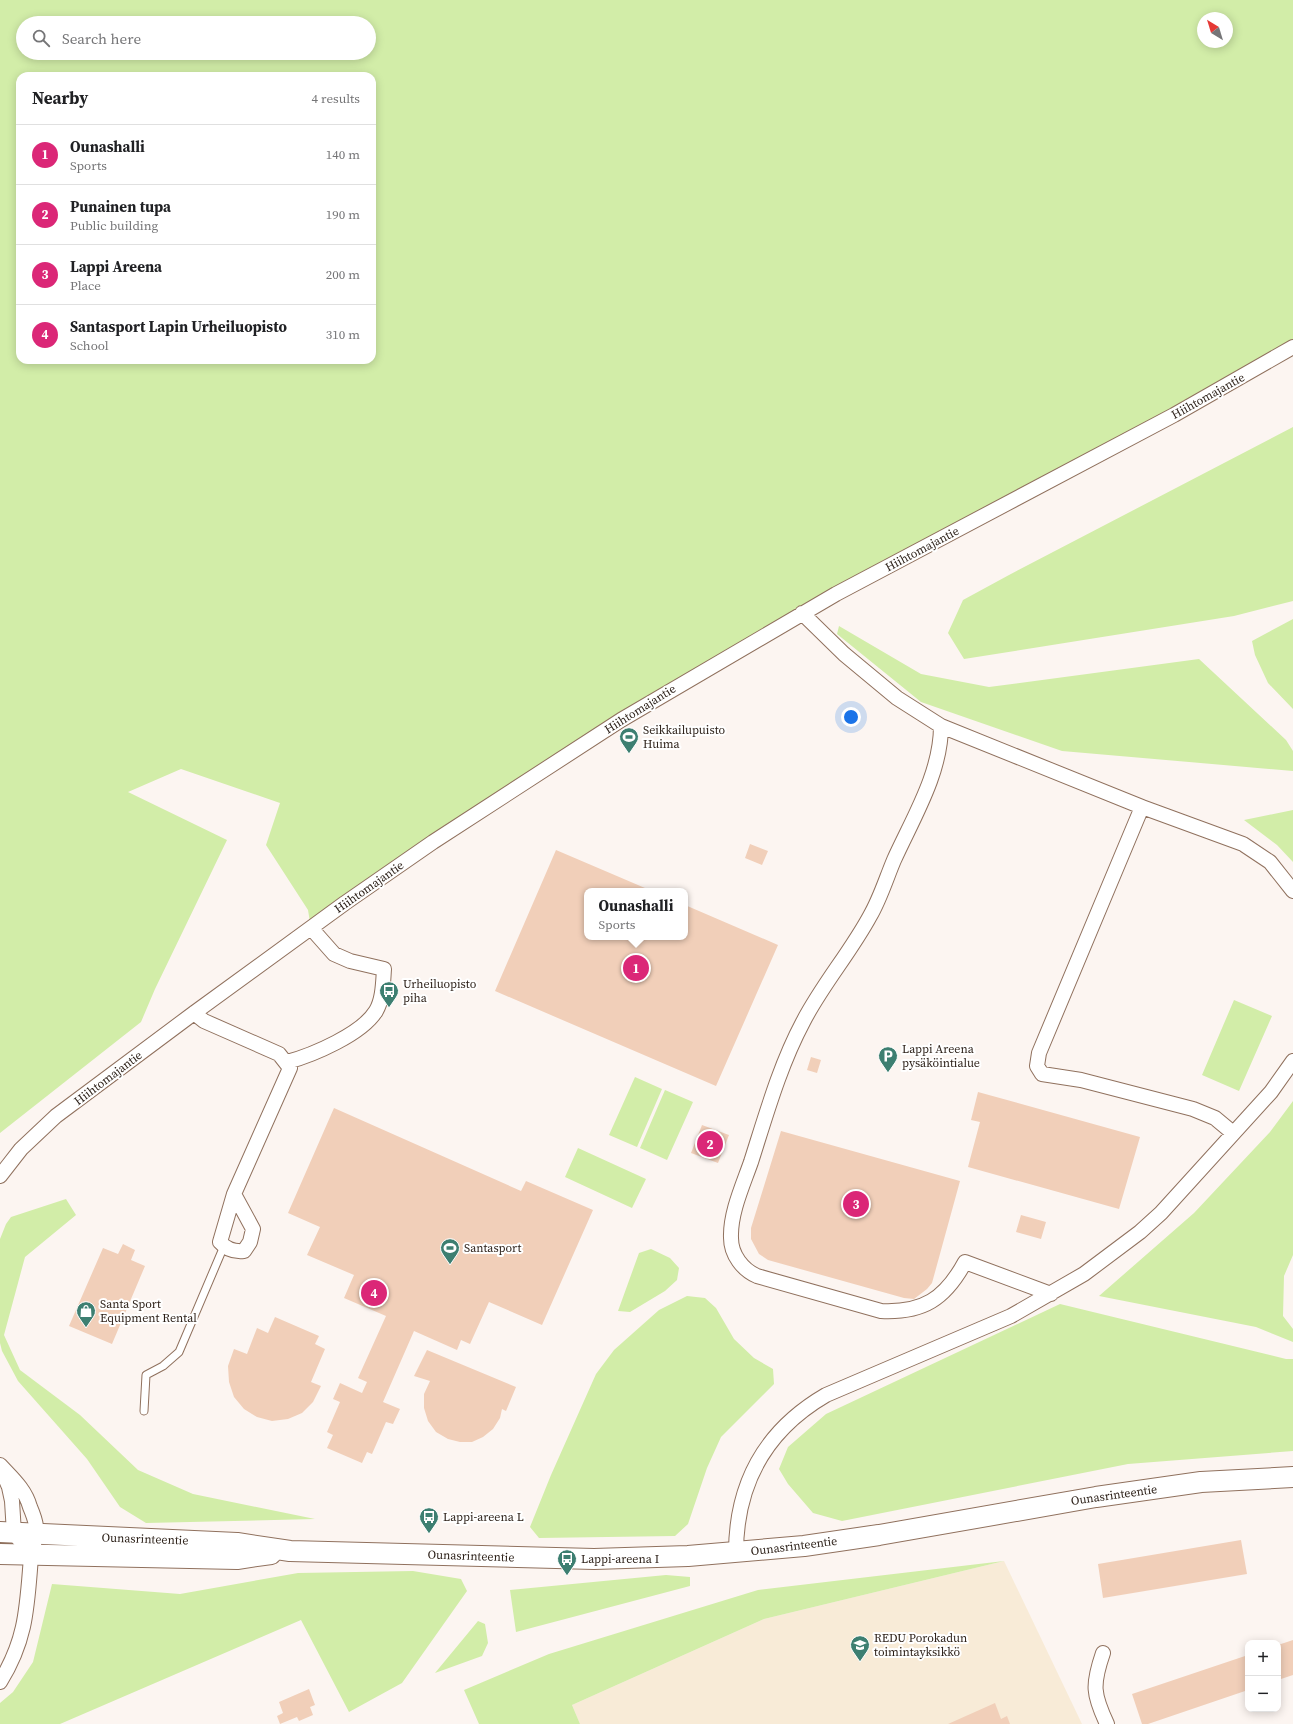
<!DOCTYPE html>
<html lang="en">
<head>
<meta charset="utf-8">
<style>
  body { margin:0; font-family:"Source Serif 4",serif; background:#f6f6f6; color:#202124 }
  .controls { position:absolute; right:12px; bottom:12px; display:grid; overflow:hidden; border-radius:8px; box-shadow:0 2px 10px #0003 }
  .controls button { width:36px; height:36px; display:grid; place-items:center; padding:0; border:0; border-bottom:1px solid #e0e0e0; background:#fff; color:#202124; font:20px sans-serif }
  .compass { position:absolute; left:1197px; top:12px; width:36px; height:36px; border-radius:50%; background:#fff; box-shadow:0 2px 10px #0003; rotate:322deg }
  .you { position:absolute; left:851px; top:717px; width:14px; height:14px; margin:-10px; border:3px solid #fff; border-radius:50%; background:#1a73e8; box-shadow:0 0 0 6px #1a73e833 }
  .badge { display:grid; place-items:center; width:26px; height:26px; border-radius:50%; background:#db2777; color:#fff; font-size:13px; font-weight:700 }
  .pin { position:absolute; translate:-50% -50%; border:2px solid #fff; box-shadow:0 1px 4px #0006 }
  .popup { position:absolute; left:584px; top:888px; width:104px; height:52px; box-sizing:border-box; display:grid; place-content:center; border-radius:8px; background:#fff; filter:drop-shadow(0 1px 3px #0005); font-size:13px; white-space:nowrap; color:#757577 }
  .popup b { font-size:15px; color:#202124 }
  .popup::after { content:''; position:absolute; left:50%; top:100%; margin-left:-8px; border:8px solid transparent; border-top-color:#fff }
  .list { margin:0; padding:0; list-style:none }
  h2 { display:flex; justify-content:space-between; align-items:center; height:52px; margin:0; padding:0 16px; font-size:17px }
  h2 small { font-size:13px; font-weight:400; color:#757577 }
  .list li { display:grid; grid-template-columns:26px 1fr auto; gap:12px; align-items:center; box-sizing:border-box; height:60px; padding:0 16px; border-top:1px solid #e0e0e0 }
  .list b { display:block; font-size:15px; white-space:nowrap }
  .list p { margin:0; font-size:13px; white-space:nowrap; color:#757577 }
  .list em { font-size:13px; font-style:normal; color:#757577 }
  .icon { flex:none; width:22px; height:22px; fill:none; stroke:currentColor; stroke-width:2; stroke-linecap:round; stroke-linejoin:round }
  .map { position:relative; flex:none; width:1293px; height:1724px; overflow:hidden }
  .search { position:absolute; background:#fff; box-shadow:0 2px 10px #0003; left:16px; top:16px; width:360px; height:44px; display:flex; align-items:center; gap:10px; box-sizing:border-box; padding:0 14px; border-radius:22px; color:#757577; font-size:15px }
  .panel { position:absolute; background:#fff; box-shadow:0 2px 10px #0003; left:16px; top:72px; width:360px; height:292px; border-radius:12px }
  .map>svg:first-child { display:block }
</style>
</head>
<body>
<div class="map">
<svg width="1293" height="1724" viewBox="0 0 1293 1724">
  <rect width="100%" height="100%" fill="#fcf5f1"/>
  <path fill="#f8ebd7" d="M1004 1561 1082 1724H580L572 1705 764 1619Z"/>
  <path fill="#d2eda8" fill-rule="evenodd" d="M0 0H1293V347L759 638 311 928 308 910 266 845 280 803 181 769 128 792 227 840 155 989 141 1022 0 1133ZM1203 18H1227V42H1203ZM23 23H369V53H23ZM20 76H372V360H20Z
    M1293 427V601L1234 616 964 659 948 633 963 600 1009 575Z
    M1293 619V709L1268 683 1255 655 1252 641Z
    M839 626 921 674 989 687 1199 659 1286 740 1293 751V771L1062 751 921 702 837 634Z
    M1293 810V862L1277 845 1244 820Z
    M1234 1000 1272 1016 1239 1091 1202 1075Z
    M635 1077 662 1089 637 1147 609 1135Z
    M665 1090 693 1102 667 1160 640 1148Z
    M1293 1101V1255L1284 1276 1283 1316 1293 1329V1342L1256 1327 1099 1296 1194 1213 1270 1132Z
    M578 1148 646 1179 632 1208 565 1177Z
    M66 1199 76 1215 25 1257 4 1335 20 1370 80 1415 138 1470 193 1494 315 1519 146 1523 120 1507 87 1459 18 1381 2 1351 0 1343V1239L6 1224 11 1217Z
    M651 1249 670 1258 679 1268 677 1280 665 1291 630 1312 618 1311 639 1253Z
    M687 1296 705 1298 716 1308 734 1339 754 1358 773 1369 774 1384 721 1437 707 1468 688 1524 675 1536 539 1538 530 1527 551 1475 596 1374 614 1350 659 1310Z
    M1060 1304 1286 1359H1293V1451L1128 1464 842 1521 813 1513 788 1484 779 1469 788 1447 826 1414Z
    M1004 1561 764 1619 572 1705 580 1724H479L464 1690 549 1654 758 1590Z
    M413 1571 461 1579 467 1591 402 1683 349 1712 301 1620 60 1724H0V1703L13 1692 33 1662 52 1584 180 1594 298 1573Z
    M666 1575 690 1577V1586L516 1632 510 1590Z
    M478 1621 485 1624 488 1643 482 1656 435 1673Z"/>
  <path fill="#f1cfb9" d="M750 844 768 851 762 865 745 858Z
    M556 850 652 891H587V937H685V905L778 945 716 1086 495 991Z
    M811 1057 821 1060 817 1073 807 1070Z
    M978 1092 1140 1137 1119 1209 968 1167 980 1122 971 1120Z
    M334 1108 521 1191 526 1181 593 1210 542 1325 489 1302 470 1344 461 1340 457 1350 414 1331 383 1402 400 1409 393 1424 386 1422 372 1454 367 1452 362 1463 327 1448 333 1435 327 1432 340 1402 333 1399 340 1383 362 1393 367 1382 358 1378 386 1316 344 1298 354 1275 307 1255 320 1227 288 1213Z
    M702 1125 729 1135 718 1163 691 1153Z
    M781 1131 960 1181 932 1283 927 1289 914 1299 904 1298 768 1260 759 1254 751 1239V1228Z
    M1021 1215 1046 1222 1041 1239 1016 1232Z
    M123 1244 135 1250 131 1260 145 1266 112 1344 69 1326 103 1248 118 1254Z
    M275 1317 319 1336 315 1344 325 1349 311 1382 321 1386 313 1402 302 1413 288 1419 272 1421 257 1417 244 1409 234 1397 229 1382 228 1366 234 1349 247 1354 257 1328 268 1333Z
    M427 1350 516 1387 506 1411 502 1409 500 1418 493 1429 483 1437 472 1442H460L448 1439 436 1432 428 1421 424 1408V1394L430 1381 414 1376Z
    M1241 1540 1247 1574 1103 1598 1098 1564Z
    M1293 1640V1675L1278 1680V1645Z
    M1248 1655V1690L1148 1724H1142L1132 1694Z
    M309 1689 315 1705 310 1707 313 1715 299 1721 297 1717 280 1724 277 1716 283 1713 279 1702Z
    M995 1703 1001 1719 1007 1716 1010 1724H948Z"/>
  <g fill="none" stroke-linecap="round" stroke-linejoin="round">
    <defs>
      <path id="lane" d="M144 1411 146 1375 163 1366 179 1352 224 1246"/>
      <path id="street" d="M802 613 844 654 897 698 941 726 1142 807 1243 844 1270 862 1293 891
        M941 726C941 773 913 818 894 860 886 879 880 899 870 916 850 953 822 985 803 1022 780 1065 766 1115 751 1162 743 1185 730 1213 731 1238 731 1255 743 1270 757 1276L881 1311C923 1313 945 1299 965 1262L1051 1294
        M1142 807 1039 1053 1037 1066 1042 1074 1081 1080 1193 1109 1215 1118 1233 1133
        M194 1013 204 1021 279 1054 290 1068 234 1194 220 1242C226 1249 234 1252 244 1251L250 1242 253 1229 234 1194
        M287 1062C313 1055 362 1034 376 1011 383 999 383 983 384 969L350 961 334 954 311 928
        M0 1176 21 1149 56 1116 194 1013 345 903 433 842 621 720 836 594 1174 415 1293 347
        M0 1465C12 1478 25 1489 30 1507 33 1514 38 1528 36 1536 35 1543 31 1550 31 1557 27 1605 27 1639 0 1682
        M3 1473 9 1487 12 1501 14 1533 31 1555
        M736 1553C736 1483 766 1430 826 1395L1011 1316 1084 1274 1140 1232 1161 1213 1271 1092 1293 1061
        M1103 1653C1092 1685 1093 1694 1107 1724"/>
      <path id="secondary" d="M0 1532 237 1543 290 1551 594 1559 688 1556 804 1546 879 1535 1096 1497 1201 1482 1293 1477
        M0 1554 237 1559 271 1554"/>
    </defs>
    <use href="#lane" stroke="#90715e" stroke-width="9"/>
    <use href="#street" stroke="#90715e" stroke-width="16"/>
    <use href="#secondary" stroke="#90715e" stroke-width="22"/>
    <use href="#lane" stroke="#fff" stroke-width="7"/>
    <use href="#street" stroke="#fff" stroke-width="14"/>
    <use href="#secondary" stroke="#fff" stroke-width="20"/>
  </g>
  <defs>
    <symbol id="stadium-pin" viewBox="-11 -11 22 30"><path d="M0 17L-7.5 6A9.5 9.5 0 1 1 7.5 6Z" fill="#3d7f71" stroke="#fff"/><path d="M0-5a6.5 5 0 1 0 0 10a6.5 5 0 1 0 0-10ZM-3.5-1.8h7v3.6h-7Z" fill="#fff"/></symbol>
    <symbol id="bus-pin" viewBox="-11 -11 22 30"><path d="M0 17L-7.5 6A9.5 9.5 0 1 1 7.5 6Z" fill="#3d7f71" stroke="#fff"/><path d="M-5-6H5V4H4V6H2V4H-2V6H-4V4H-5ZM-3.5-4V0h7V-4ZM-3.5 1.2v1.5H-2V1.2ZM2 1.2v1.5H3.5V1.2Z" fill="#fff"/></symbol>
    <symbol id="parking-pin" viewBox="-11 -11 22 30"><path d="M0 17L-7.5 6A9.5 9.5 0 1 1 7.5 6Z" fill="#3d7f71" stroke="#fff"/><path d="M-3.5-5.5H1a3.5 3.5 0 0 1 0 7H-1V5.5H-3.5ZM-1-3.4V-.6H.8a1.4 1.4 0 0 0 0-2.8Z" fill="#fff"/></symbol>
    <symbol id="shop-pin" viewBox="-11 -11 22 30"><path d="M0 17L-7.5 6A9.5 9.5 0 1 1 7.5 6Z" fill="#3d7f71" stroke="#fff"/><path d="M-5-2.5h2.3a2.7 3.5 0 0 1 5.4 0H5L5.5 6h-11ZM-1.5-2.5h3a1.5 2.3 0 0 0-3 0Z" fill="#fff"/></symbol>
    <symbol id="school-pin" viewBox="-11 -11 22 30"><path d="M0 17L-7.5 6A9.5 9.5 0 1 1 7.5 6Z" fill="#3d7f71" stroke="#fff"/><path d="M0-5L7-2L0 1L-7-2ZM-4 1L0 2.5L4 1V4Q0 6-4 4Z" fill="#fff"/></symbol>
  </defs>
  <g fill-rule="evenodd">
    <use href="#stadium-pin" x="618" y="726" width="22" height="30"/>
    <use href="#bus-pin" x="378" y="980" width="22" height="30"/>
    <use href="#parking-pin" x="877" y="1045" width="22" height="30"/>
    <use href="#stadium-pin" x="439" y="1237" width="22" height="30"/>
    <use href="#shop-pin" x="75" y="1300" width="22" height="30"/>
    <use href="#bus-pin" x="418" y="1506" width="22" height="30"/>
    <use href="#bus-pin" x="556" y="1548" width="22" height="30"/>
    <use href="#school-pin" x="849" y="1634" width="22" height="30"/>
  </g>
  <g text-anchor="middle" stroke-width="4" stroke-linejoin="round" paint-order="stroke">
    <g font-size="12" fill="#291d15" stroke="#fff">
      <text transform="translate(1208 396) rotate(-29)" y="4">Hiihtomajantie</text>
      <text transform="translate(922 549) rotate(-28)" y="4">Hiihtomajantie</text>
      <text transform="translate(640 709) rotate(-32)" y="4">Hiihtomajantie</text>
      <text transform="translate(369 887) rotate(-35)" y="4">Hiihtomajantie</text>
      <text transform="translate(108 1078) rotate(-37)" y="4">Hiihtomajantie</text>
      <text transform="translate(1114 1495) rotate(-8)" y="4">Ounasrinteentie</text>
      <text transform="translate(145 1539) rotate(2)" y="4">Ounasrinteentie</text>
      <text transform="translate(794 1546) rotate(-7)" y="4">Ounasrinteentie</text>
      <text transform="translate(471 1556) rotate(2)" y="4">Ounasrinteentie</text>
    </g>
    <g font-size="12" fill="#291d15" stroke="#fff" text-anchor="start">
      <text x="643" y="734">Seikkailupuisto<tspan x="643" dy="14">Huima</tspan></text>
      <text x="403" y="988">Urheiluopisto<tspan x="403" dy="14">piha</tspan></text>
      <text x="902" y="1053">Lappi Areena<tspan x="902" dy="14">pysäköintialue</tspan></text>
      <text x="464" y="1252">Santasport</text>
      <text x="100" y="1308">Santa Sport<tspan x="100" dy="14">Equipment Rental</tspan></text>
      <text x="443" y="1521">Lappi-areena L</text>
      <text x="581" y="1563">Lappi-areena I</text>
      <text x="874" y="1642">REDU Porokadun<tspan x="874" dy="14">toimintayksikkö</tspan></text>
    </g>
  </g>
</svg>
<div class="controls">
<button>+</button>
<button>−</button>
</div>
<svg class="compass" viewBox="-18 -18 36 36"><path d="M0-13l5 13h-10z" fill="#e53935"/><path d="M0 13l5-13h-10z" fill="#757577"/></svg>
<div class="you"></div>
<div class="pin badge" style="left:636px;top:968px">1</div>
<div class="popup"><b>Ounashalli</b>Sports</div>
<div class="pin badge" style="left:710px;top:1144px">2</div>
<div class="pin badge" style="left:856px;top:1204px">3</div>
<div class="pin badge" style="left:374px;top:1293px">4</div>
<div class="search"><svg class="icon" aria-label="search" viewBox="0 0 24 24"><circle cx="10" cy="10" r="6"/><path d="M15 15l6 6"/></svg>Search here</div>
<section class="panel">
<h2>Nearby<small>4 results</small></h2>
<ul class="list">
<li><span class="badge">1</span><div><b>Ounashalli</b><p>Sports</p></div><em>140 m</em></li>
<li><span class="badge">2</span><div><b>Punainen tupa</b><p>Public building</p></div><em>190 m</em></li>
<li><span class="badge">3</span><div><b>Lappi Areena</b><p>Place</p></div><em>200 m</em></li>
<li><span class="badge">4</span><div><b>Santasport Lapin Urheiluopisto</b><p>School</p></div><em>310 m</em></li>
</ul>
</section>
</div>
</body>
</html>
